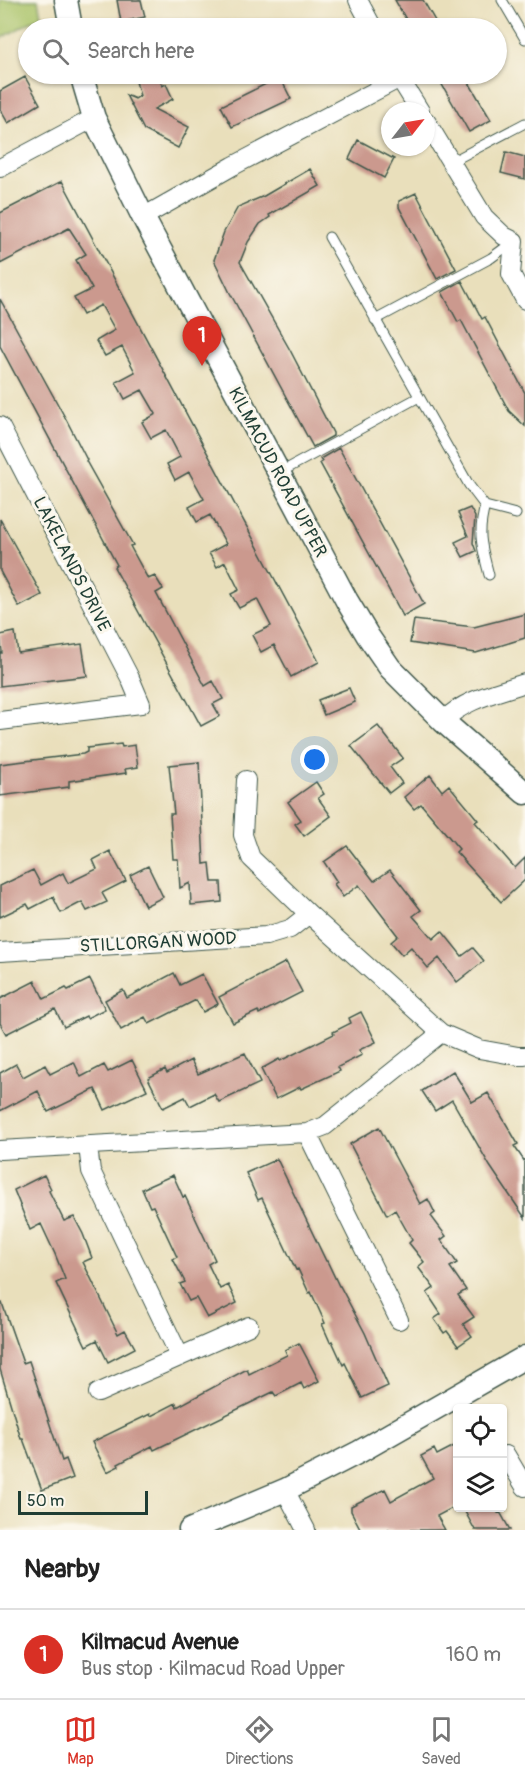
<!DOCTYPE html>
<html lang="en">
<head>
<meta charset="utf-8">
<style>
  body { margin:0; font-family:Pangolin,sans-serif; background:#f2f2f2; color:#222 }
  .controls { position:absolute; right:18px; bottom:18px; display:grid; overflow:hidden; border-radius:6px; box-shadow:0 2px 4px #0004 }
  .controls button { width:54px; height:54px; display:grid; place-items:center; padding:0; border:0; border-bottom:2px solid #e0e0e0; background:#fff; color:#222; font:30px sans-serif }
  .compass { position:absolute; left:381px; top:102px; width:54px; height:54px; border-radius:50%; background:#fff; box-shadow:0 2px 4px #0004; rotate:59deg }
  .scale { position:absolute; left:18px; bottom:15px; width:130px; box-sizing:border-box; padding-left:6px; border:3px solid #1f3d34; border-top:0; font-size:16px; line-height:21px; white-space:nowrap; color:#1f3d34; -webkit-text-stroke:4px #fbf7ec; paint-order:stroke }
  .you { position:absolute; left:315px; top:760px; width:21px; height:21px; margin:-15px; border:4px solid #fff; border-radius:50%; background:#1a73e8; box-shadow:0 0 0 9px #1a73e833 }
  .badge { display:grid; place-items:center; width:39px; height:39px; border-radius:50%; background:#d93025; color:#fff; font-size:20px; font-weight:700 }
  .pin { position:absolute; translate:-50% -50px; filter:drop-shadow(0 2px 3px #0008) }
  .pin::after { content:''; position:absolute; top:32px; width:21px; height:18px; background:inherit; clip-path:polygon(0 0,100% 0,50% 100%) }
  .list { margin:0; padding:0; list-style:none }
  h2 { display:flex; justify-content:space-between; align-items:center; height:78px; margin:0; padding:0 24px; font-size:26px }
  h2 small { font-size:20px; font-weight:400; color:#767676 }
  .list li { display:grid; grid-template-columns:39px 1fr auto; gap:18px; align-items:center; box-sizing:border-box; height:90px; padding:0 24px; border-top:2px solid #e0e0e0 }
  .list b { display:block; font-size:22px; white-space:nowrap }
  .list p { margin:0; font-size:20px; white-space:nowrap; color:#767676 }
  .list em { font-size:20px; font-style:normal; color:#767676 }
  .icon { flex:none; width:33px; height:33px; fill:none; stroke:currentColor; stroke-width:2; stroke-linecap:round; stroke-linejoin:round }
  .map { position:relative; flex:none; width:525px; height:1530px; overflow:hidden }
  .search { position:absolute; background:#fff; box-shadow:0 2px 4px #0004; left:18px; right:18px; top:18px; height:66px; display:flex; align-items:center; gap:15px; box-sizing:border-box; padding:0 21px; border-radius:33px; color:#767676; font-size:22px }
  .sheet { height:168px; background:#fff }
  nav { display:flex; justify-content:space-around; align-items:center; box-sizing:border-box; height:84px; border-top:2px solid #e0e0e0; background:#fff; font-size:16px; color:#767676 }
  nav a { display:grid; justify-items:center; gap:3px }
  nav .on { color:#d93025 }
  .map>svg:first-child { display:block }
</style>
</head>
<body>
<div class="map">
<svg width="525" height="1530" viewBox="0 0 525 1530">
  <rect width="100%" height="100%" fill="#fbf7ec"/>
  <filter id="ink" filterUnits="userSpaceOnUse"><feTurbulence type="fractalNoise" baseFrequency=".0167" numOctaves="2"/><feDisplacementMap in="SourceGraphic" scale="12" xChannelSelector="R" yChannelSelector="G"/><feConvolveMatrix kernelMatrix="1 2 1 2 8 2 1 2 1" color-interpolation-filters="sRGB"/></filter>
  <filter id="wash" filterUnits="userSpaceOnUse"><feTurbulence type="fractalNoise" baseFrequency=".008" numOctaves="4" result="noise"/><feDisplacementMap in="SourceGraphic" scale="24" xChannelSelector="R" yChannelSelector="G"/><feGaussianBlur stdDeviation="1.35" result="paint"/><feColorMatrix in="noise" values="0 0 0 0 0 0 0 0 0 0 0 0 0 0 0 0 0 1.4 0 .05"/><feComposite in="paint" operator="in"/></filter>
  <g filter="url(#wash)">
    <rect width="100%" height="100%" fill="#e9dfbb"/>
    <path fill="#abc46a" stroke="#65804f" stroke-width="1.5" d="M0 0H38L41 16 0 39Z"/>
    <g id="blocks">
      <path fill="#cb998e" d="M117 0H141L145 17 121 22Z
        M395 0H423L439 28H411Z
        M134 74H159L162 86 166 84 173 99 154 109 189 127 178 148 144 130 126 95 135 99 140 96Z
        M436 74H464L491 120 469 132Z
        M25 77 40 104 8 123 0 109V91Z
        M280 77 291 99 232 127 221 106Z
        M358 140 394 159 384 178 349 159Z
        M506 152 525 157V179L501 173Z
        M310 169 320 186 269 215 270 217 260 224 248 242 240 262 290 350 333 433V436L313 447 230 293 214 260 224 232 238 207 264 196Z
        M62 181 319 662 291 677 274 645 261 652 252 635 271 626 257 599 239 608 231 594 239 590 225 562 217 567 209 553 226 544 210 515 197 522 189 507 204 499 189 472 175 480 167 464 180 457 166 430 151 438 142 422 156 414 142 390 125 399 116 382 135 372 122 347 105 356 96 341 115 330 101 305 83 315 74 298 92 289 76 260 86 254 69 228 0 264V213Z
        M416 193 456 269 437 279 399 207V201Z
        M462 281 482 319 485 317 525 393V426L509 411 461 320 458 322 442 292Z
        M0 299 67 421 87 460 86 461 133 545 130 546 148 579 155 576 163 589 156 593 205 686 213 681 223 699 213 704 220 716 201 726 114 567 117 565 0 346Z
        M339 448 424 604 403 616 320 463 322 462 320 459Z
        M470 508 475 517 473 543 476 551 463 557 455 542 468 536 458 513Z
        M0 519 42 595 19 607 0 571Z
        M525 614V638L476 653 410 643 414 620 474 627Z
        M15 632 18 653 82 644 87 676 0 686V653H2L0 635Z
        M349 688 355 702 324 715 318 700Z
        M378 726 403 758 390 767 402 783 389 793 351 746Z
        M121 744 122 747 135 745 138 767 125 769 126 773 69 781V787L0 796V764L83 754 87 752V748Z
        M199 762 204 864 210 863 212 882H221L222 902 191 905 190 883 180 888 178 859H173L170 814H174L169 765Z
        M430 775 442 791 449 785 478 820 475 822 515 868 525 858V880L501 902 456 852 459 849 421 804 414 809 404 797Z
        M316 782 324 794 318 798 331 816 304 836 295 824 301 820 288 802Z
        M347 846 374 881 390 870 421 910 413 916 433 939 442 931 462 956 473 948 484 961 457 982 439 958 428 968 411 947 402 955 391 942 398 936 359 885 343 897 334 884 337 882 324 862Z
        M110 851 126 881 102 893 107 902 87 911 82 902 61 913 53 897 30 909 27 904 0 917V886L33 870 41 885 63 873 68 883 97 869 93 860Z
        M148 866 163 897 145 906 130 875Z
        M286 962 302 992 259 1014 258 1011 233 1023 219 997Z
        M174 973 180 985 202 974 218 1004 203 1012 196 1000 149 1024 145 1017 121 1030 105 1000 123 990 127 998Z
        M90 979 105 1009 87 1018 86 1016 64 1027 55 1009 6 1034 0 1023V999L35 981 44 999 66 988 68 990Z
        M361 1012 376 1042 359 1050 362 1055 338 1067 340 1071 301 1089 300 1087 276 1099 261 1069 279 1059 280 1061 334 1034 333 1032 351 1023 349 1018Z
        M245 1053 260 1083 219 1102 214 1094 190 1106 185 1097 163 1108 148 1078 165 1069 167 1073 191 1060 198 1074Z
        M132 1060 147 1090 105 1110 95 1089 48 1112 38 1091 0 1111V1073L16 1064 23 1077 45 1065 50 1074 74 1062 81 1077 104 1065 108 1072Z
        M453 1071 472 1102 488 1093 518 1144 514 1146 525 1162V1218L490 1166 452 1100 435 1111 422 1091Z
        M379 1127 420 1204 428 1199 435 1213 431 1216 446 1236 441 1240 457 1263 450 1267 466 1290 458 1295 474 1317 463 1324 472 1336 458 1346 447 1331 444 1333 434 1319 441 1314 427 1293 434 1288 418 1267 424 1262 409 1243 412 1240 395 1210 387 1215 350 1144Z
        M277 1159 326 1261H327L339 1286H340L365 1333 388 1386 362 1398 345 1363 343 1365 332 1341 330 1342 322 1324 325 1323 311 1292 309 1293 298 1269 296 1270 262 1198 258 1200 246 1173Z
        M44 1175 51 1189 49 1191 64 1221 74 1217 83 1234 92 1258 83 1262 118 1334 125 1330 135 1348 108 1362 97 1340 86 1346 56 1283 65 1279 55 1254 41 1224 30 1230 14 1190Z
        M173 1175 183 1197 185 1196 215 1260 208 1264 220 1289 228 1285 237 1303 207 1318 196 1298 189 1301 180 1284 185 1282 173 1259 177 1257 153 1206 150 1207 142 1189Z
        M2 1303 23 1363 29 1361 62 1461 66 1459 73 1478 42 1490 23 1439H21L0 1369V1304Z
        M299 1343 319 1381 304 1389 301 1383 276 1396 273 1392 154 1450 152 1446 118 1464 119 1466 107 1472 92 1442 150 1414 151 1416 176 1403 177 1407 247 1369 249 1374 287 1355 285 1350Z
        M458 1444V1505L437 1516 445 1530H361L351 1511V1506L385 1489 391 1501 433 1478 421 1456 434 1449 437 1455Z
        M463 1508H495L498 1513 500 1512 510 1530H475Z"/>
    </g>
  </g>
  <g filter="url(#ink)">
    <use href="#blocks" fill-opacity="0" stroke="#3d5548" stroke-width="1.5"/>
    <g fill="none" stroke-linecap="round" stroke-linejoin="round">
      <defs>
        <path id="service" d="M502 0 525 39
          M451 162 525 123
          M329 237 469 485 485 506C477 535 482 547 489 575
          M375 320 491 258 514 241
          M279 473 419 397
          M485 506 516 514"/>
        <path id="minor" d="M358 0 373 28
          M397 74 420 111
          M426 121 484 217 504 236 514 241 511 274 525 300
          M0 168 94 118
          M143 217 233 166 400 78
          M0 426 130 678 141 704 0 721
          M443 721C465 699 496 693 525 683
          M309 914 441 1033 479 1049 518 1056H525
          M0 952 266 936 290 929 309 914 251 858 243 835 246 780
          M307 1133 399 1320
          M88 1146 91 1171 180 1357
          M0 1150 307 1133 325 1126 441 1033
          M98 1393 249 1326
          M506 1455 525 1487
          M285 1490 306 1530"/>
        <path id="tertiary" d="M66 0 71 28
          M81 74 94 118 143 217 347 601 368 636 390 668 443 721 525 793
          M190 1530 285 1490 359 1452 525 1357"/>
      </defs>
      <use href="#service" stroke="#3d5548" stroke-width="11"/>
      <use href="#minor" stroke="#3d5548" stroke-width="20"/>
      <use href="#tertiary" stroke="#3d5548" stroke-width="25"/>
      <use href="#service" stroke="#fff" stroke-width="9"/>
      <use href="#minor" stroke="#fff" stroke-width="18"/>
      <use href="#tertiary" stroke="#fff" stroke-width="22"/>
    </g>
  </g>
  <g text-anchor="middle" stroke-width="6" stroke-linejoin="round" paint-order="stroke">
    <g font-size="18" fill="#1f3d34" stroke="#fbf7ec">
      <text transform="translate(278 472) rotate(62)" y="6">KILMACUD ROAD UPPER</text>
      <text transform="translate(72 564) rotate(63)" y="6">LAKELANDS DRIVE</text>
      <text transform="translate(158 942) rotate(-3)" y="6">STILLORGAN WOOD</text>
    </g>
  </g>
</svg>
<div class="controls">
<button><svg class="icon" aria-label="locate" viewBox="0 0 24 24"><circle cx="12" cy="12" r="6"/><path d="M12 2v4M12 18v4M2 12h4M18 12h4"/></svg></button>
<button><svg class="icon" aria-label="layers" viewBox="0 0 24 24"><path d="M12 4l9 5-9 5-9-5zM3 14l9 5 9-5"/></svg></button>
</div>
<svg class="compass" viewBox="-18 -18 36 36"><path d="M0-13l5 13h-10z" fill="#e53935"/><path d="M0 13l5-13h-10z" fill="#767676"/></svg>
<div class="scale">50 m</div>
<div class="you"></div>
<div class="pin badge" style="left:202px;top:366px">1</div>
<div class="search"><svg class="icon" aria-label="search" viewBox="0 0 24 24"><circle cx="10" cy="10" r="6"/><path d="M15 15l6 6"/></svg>Search here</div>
</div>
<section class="sheet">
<h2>Nearby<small></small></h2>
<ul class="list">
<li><span class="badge">1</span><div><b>Kilmacud Avenue</b><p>Bus stop · Kilmacud Road Upper</p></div><em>160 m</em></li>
</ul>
</section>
<nav>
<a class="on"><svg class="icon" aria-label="map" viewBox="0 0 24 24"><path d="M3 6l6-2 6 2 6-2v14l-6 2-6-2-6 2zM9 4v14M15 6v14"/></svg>Map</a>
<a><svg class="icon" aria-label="directions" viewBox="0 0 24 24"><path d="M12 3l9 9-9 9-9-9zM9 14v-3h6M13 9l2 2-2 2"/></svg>Directions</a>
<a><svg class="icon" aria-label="saved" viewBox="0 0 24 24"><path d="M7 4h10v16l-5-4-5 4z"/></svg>Saved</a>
</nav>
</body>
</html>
